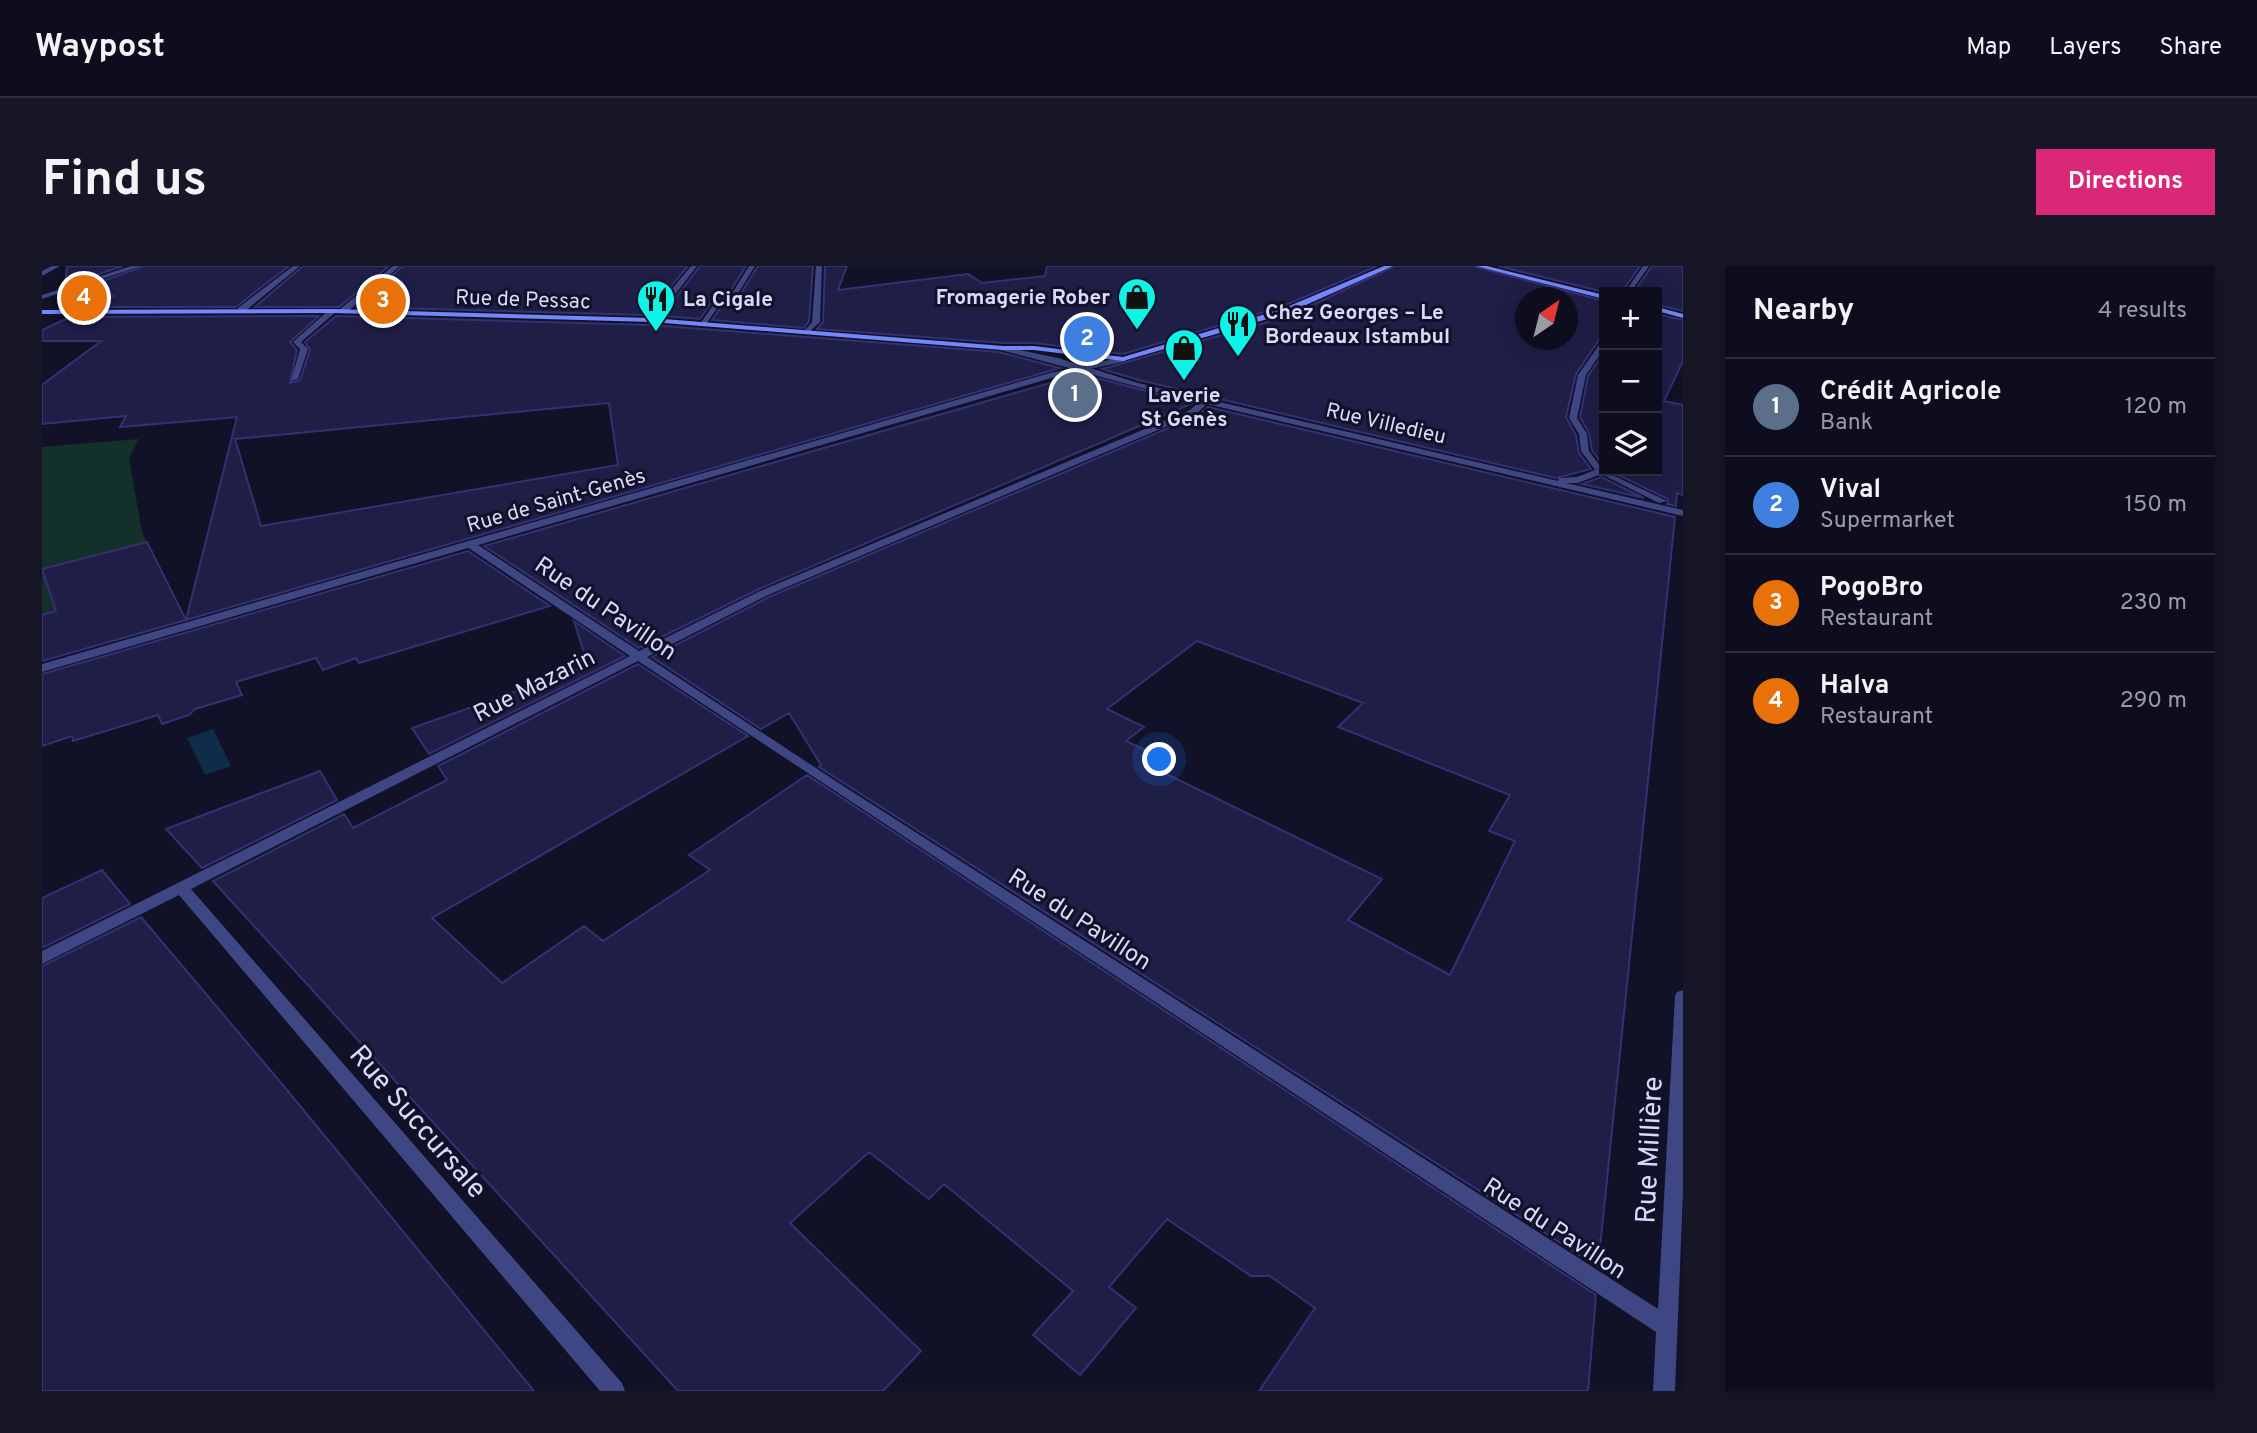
<!DOCTYPE html>
<html lang="en">
<head>
<meta charset="utf-8">
<style>
  body { margin:0; font-family:Overpass,sans-serif; background:#161626; color:#f1f3f6 }
  .controls { position:absolute; right:21px; top:21px; display:grid; overflow:hidden; border-radius:0px; box-shadow:0 4px 18px #0003 }
  .controls button { width:63px; height:63px; display:grid; place-items:center; padding:0; border:0; border-bottom:2px solid #2d2d3b; background:#0d0d1d; color:#f1f3f6; font:35px sans-serif }
  .compass { position:absolute; left:1473px; top:21px; width:63px; height:63px; border-radius:50%; background:#0d0d1d; box-shadow:0 4px 18px #0003; rotate:35deg }
  .you { position:absolute; left:1118px; top:494px; width:24px; height:24px; margin:-18px; border:5px solid #fff; border-radius:50%; background:#1a73e8; box-shadow:0 0 0 10px #1a73e833 }
  .badge { display:grid; place-items:center; width:46px; height:46px; border-radius:50%; background:#db2777; color:#fff; font-size:23px; font-weight:700 }
  .pin { position:absolute; translate:-50% -50%; border:4px solid #fff; box-shadow:0 2px 7px #0006 }
  .list { margin:0; padding:0; list-style:none }
  h2 { display:flex; justify-content:space-between; align-items:center; height:91px; margin:0; padding:0 28px; font-size:30px }
  h2 small { font-size:23px; font-weight:400; color:#9a9ca4 }
  .list li { display:grid; grid-template-columns:46px 1fr auto; gap:21px; align-items:center; box-sizing:border-box; height:98px; padding:0 28px; border-top:2px solid #2d2d3b }
  .list b { display:block; font-size:26px; white-space:nowrap }
  .list p { margin:0; font-size:23px; white-space:nowrap; color:#9a9ca4 }
  .list em { font-size:23px; font-style:normal; color:#9a9ca4 }
  .icon { flex:none; width:38px; height:38px; fill:none; stroke:currentColor; stroke-width:2; stroke-linecap:round; stroke-linejoin:round }
  .map { position:relative; flex:none; width:1641px; height:1125px; overflow:hidden; border-radius:0px }
  header { display:flex; align-items:center; gap:42px; box-sizing:border-box; height:98px; padding:0 35px; background:#0d0d1d; border-bottom:2px solid #2d2d3b }
  header strong { font-size:33px }
  nav { display:flex; gap:38px; margin-inline-start:auto; font-size:24px }
  .intro { display:flex; align-items:center; justify-content:space-between; box-sizing:border-box; height:168px; padding:0 42px }
  h1 { margin:0; font-size:49px }
  .button { padding:18px 32px; border-radius:0px; background:#db2777; color:#fff; font-size:24px; font-weight:700 }
  main { display:flex; gap:42px; padding:0 42px }
  aside { flex:1; background:#0d0d1d; border-radius:0px; box-shadow:0 4px 18px #0003 }
  .map>svg:first-child { display:block }
</style>
</head>
<body>
<header>
<strong>Waypost</strong>
<nav><a>Map</a><a>Layers</a><a>Share</a></nav>
</header>
<div class="intro"><h1>Find us</h1><a class="button">Directions</a></div>
<main>
<div class="map">
<svg width="1641" height="1125" viewBox="0 0 1641 1125">
  <rect width="100%" height="100%" fill="#111127"/>
  <path fill="#14302b" d="M97 173 87 192 100 266 113 293V319L0 349V181Z"/>
  <path fill="#0f2d48" d="M171 463 189 500 163 509 145 472Z"/>
  <path fill="#1f1e47" stroke="#333172" stroke-width="2" fill-rule="evenodd" d="M25 0H81L23 19Z
    M102 0H247L194 41H47L71 30 39 23Z
    M261 0H347L297 41H213Z
    M361 0H646L605 49 315 41Z
    M658 0H704L684 32 672 33 658 53 620 50Z
    M716 0H771L767 55 762 62 670 54 679 41 692 38Z
    M783 0H805L796 24 926 8 940 17 1003 10 1005 0H1335L1239 41 1081 88 992 77H961L775 63 781 56Z
    M1353 0H1431L1562 35V73L1557 74 1534 108 1524 151 1534 169 1537 187 1549 203 1514 212 1097 114 1060 103 1247 50ZM1483 32H1525V74H1483Z
    M1456 0H1598L1580 26H1562Z
    M1610 0H1641V45L1615 39V26H1592Z
    M1615 48 1641 54V95L1622 135 1641 139V229L1635 227 1634 240 1625 238 1626 233 1568 205H1615Z
    M277 50 248 76 255 84 248 117 258 114 268 84 263 76 294 50 609 59 957 86 1018 102 144 354 195 151 78 161 84 150 0 158V119L59 75H0V64L28 51ZM567 137 576 199 219 260 193 173Z
    M1562 87V201L1550 184 1547 167 1538 151 1546 110Z
    M1039 108 1151 137 717 323 597 382 442 280Z
    M1166 141 1633 251 1556 1001 777 501 779 499 747 447 719 463 610 391 727 331 1155 150ZM1155 375 1321 437 1296 461 1468 529 1447 565 1473 575 1408 709 1306 654 1340 613 1110 501 1120 492 1084 475 1102 461 1065 443Z
    M1559 211 1602 232 1540 218Z
    M105 276 144 354 0 395V349L14 345 0 303Z
    M426 285 508 340 317 397 314 392 281 404 274 392 194 416 200 429 153 443 147 449 120 458 116 449 31 475 30 470 0 480V408Z
    M532 355 583 390 387 488 370 462 546 400Z
    M596 398 706 470 390 652 460 717 542 660 561 675 668 604 647 589 765 509 1554 1029 1546 1125H1217L1273 1042 1228 1010H1209L1125 953 1067 1021 1094 1042 1038 1109 991 1069 1031 1025 902 918 887 933 827 886 748 957 879 1085 841 1125H636L171 615 302 548 311 562 405 514 396 500Z
    M278 505 295 534 160 602 124 563Z
    M60 604 88 638 0 682V632Z
    M99 651 245 824 492 1125H0V700Z"/>
  <g fill="none" stroke-linecap="round" stroke-linejoin="round">
    <path fill="#3e4783" fill-rule="evenodd" d="M649 0H655L612 56H606V52Z
      M707 0H713L690 37 678 38 664 58H658L674 35 686 34Z
      M774 0H780L778 56 766 67 762 65 770 56Z
      M288 43 295 45 259 76 266 83 256 113 249 115 258 83 251 76Z"/>
    <path fill="#3e4783" fill-rule="evenodd" d="M10 0H18L0 10V5Z
      M251 0H258L202 46H196V42Z
      M351 0H358L304 47H298V43Z
      M1559 76H1562V83L1544 109 1535 152 1545 168 1547 185 1562 205 1625 235 1617 237 1559 208 1536 217H1524L1641 244V250L1165 138 1154 148 726 329 605 391 786 510 1616 1043 1633 730 1635 726 1641 724V926L1633 1125H1611L1614 1066 596 395 149 623 580 1117 583 1125H558L137 629 0 698V685L588 390 425 281V277H433L597 385 718 325 1148 144 1157 136C1090 121 1025 100 958 84V80L1016 92 1096 117 1516 215 1517 212 1535 211 1553 204 1539 185 1537 168 1527 152 1536 109Z"/>
    <path fill="#3e4783" fill-rule="evenodd" d="M89 0H99L0 33V29Z
      M1601 0H1607L1589 26H1583Z
      M1081 91H1084V95L1013 111 0 406V398L1008 107Z"/>
    <path fill="#7486f9" fill-rule="evenodd" d="M1342 0H1351L1246 47 1081 95 992 84H961L609 56 291 47 0 48V44L291 43 609 52 961 80H992L1081 91 1240 43Z
      M1434 0H1445L1562 29V33Z
      M1615 41 1641 48V52L1615 45Z"/>
  </g>
  <defs>
    <symbol id="shop-pin" viewBox="-11 -11 22 30"><path d="M0 17L-7.5 6A9.5 9.5 0 1 1 7.5 6Z" fill="#0df4e6" stroke="#111127"/><path d="M-5-2.5h2.3a2.7 3.5 0 0 1 5.4 0H5L5.5 6h-11ZM-1.5-2.5h3a1.5 2.3 0 0 0-3 0Z" fill="#111"/></symbol>
    <symbol id="restaurant-pin" viewBox="-11 -11 22 30"><path d="M0 17L-7.5 6A9.5 9.5 0 1 1 7.5 6Z" fill="#0df4e6" stroke="#111127"/><path d="M-5-6h1v4h1v-4h1v4h1v-4h1v5L-1.5 .5V6h-2V.5L-5-1ZM5-6V6H3V1.5H1.5Q1.5-4 5-6Z" fill="#111"/></symbol>
  </defs>
  <g fill-rule="evenodd">
    <use href="#shop-pin" x="1073" y="9" width="44" height="60"/>
    <use href="#restaurant-pin" x="592" y="11" width="44" height="60"/>
    <use href="#restaurant-pin" x="1174" y="36" width="44" height="60"/>
    <use href="#shop-pin" x="1120" y="60" width="44" height="60"/>
  </g>
  <g text-anchor="middle" stroke-width="6" stroke-linejoin="round" paint-order="stroke">
    <g font-size="21" font-weight="bold" fill="#d8dafd" stroke="#111127" text-anchor="start">
      <text x="1068" y="38" text-anchor="end">Fromagerie Rober</text>
      <text x="641" y="40">La Cigale</text>
      <text x="1223" y="53">Chez Georges – Le<tspan x="1223" dy="24">Bordeaux Istambul</tspan></text>
      <text x="1142" y="136" text-anchor="middle">Laverie<tspan x="1142" dy="24">St Genès</tspan></text>
    </g>
    <g font-size="21" fill="#d8dafd" stroke="#111127">
      <text transform="translate(481 33) rotate(2)" y="7">Rue de Pessac</text>
      <text transform="translate(1344 157) rotate(13)" y="7">Rue Villedieu</text>
      <text transform="translate(514 234) rotate(-16)" y="7">Rue de Saint-Genès</text>
    </g>
    <g font-size="24" fill="#d8dafd" stroke="#111127">
      <text transform="translate(564 342) rotate(34)" y="8">Rue du Pavillon</text>
      <text transform="translate(492 419) rotate(-27)" y="8">Rue Mazarin</text>
      <text transform="translate(1038 653) rotate(33)" y="8">Rue du Pavillon</text>
      <text transform="translate(1513 962) rotate(33)" y="8">Rue du Pavillon</text>
    </g>
    <g font-size="28" fill="#d8dafd" stroke="#111127">
      <text transform="translate(377 855) rotate(49)" y="10">Rue Succursale</text>
      <text transform="translate(1606 884) rotate(-87)" y="10">Rue Millière</text>
    </g>
  </g>
</svg>
<div class="controls">
<button>+</button>
<button>−</button>
<button><svg class="icon" aria-label="layers" viewBox="0 0 24 24"><path d="M12 4l9 5-9 5-9-5zM3 14l9 5 9-5"/></svg></button>
</div>
<svg class="compass" viewBox="-18 -18 36 36"><path d="M0-13l5 13h-10z" fill="#e53935"/><path d="M0 13l5-13h-10z" fill="#9a9ca4"/></svg>
<div class="you"></div>
<div class="pin badge" style="left:1033px;top:129px;background:#5c6f8a">1</div>
<div class="pin badge" style="left:1045px;top:73px;background:#3f7fe0">2</div>
<div class="pin badge" style="left:341px;top:35px;background:#e8710a">3</div>
<div class="pin badge" style="left:42px;top:32px;background:#e8710a">4</div>
</div>
<aside>
<h2>Nearby<small>4 results</small></h2>
<ul class="list">
<li><span class="badge" style="background:#5c6f8a">1</span><div><b>Crédit Agricole</b><p>Bank</p></div><em>120 m</em></li>
<li><span class="badge" style="background:#3f7fe0">2</span><div><b>Vival</b><p>Supermarket</p></div><em>150 m</em></li>
<li><span class="badge" style="background:#e8710a">3</span><div><b>PogoBro</b><p>Restaurant</p></div><em>230 m</em></li>
<li><span class="badge" style="background:#e8710a">4</span><div><b>Halva</b><p>Restaurant</p></div><em>290 m</em></li>
</ul>
</aside>
</main>
</body>
</html>
